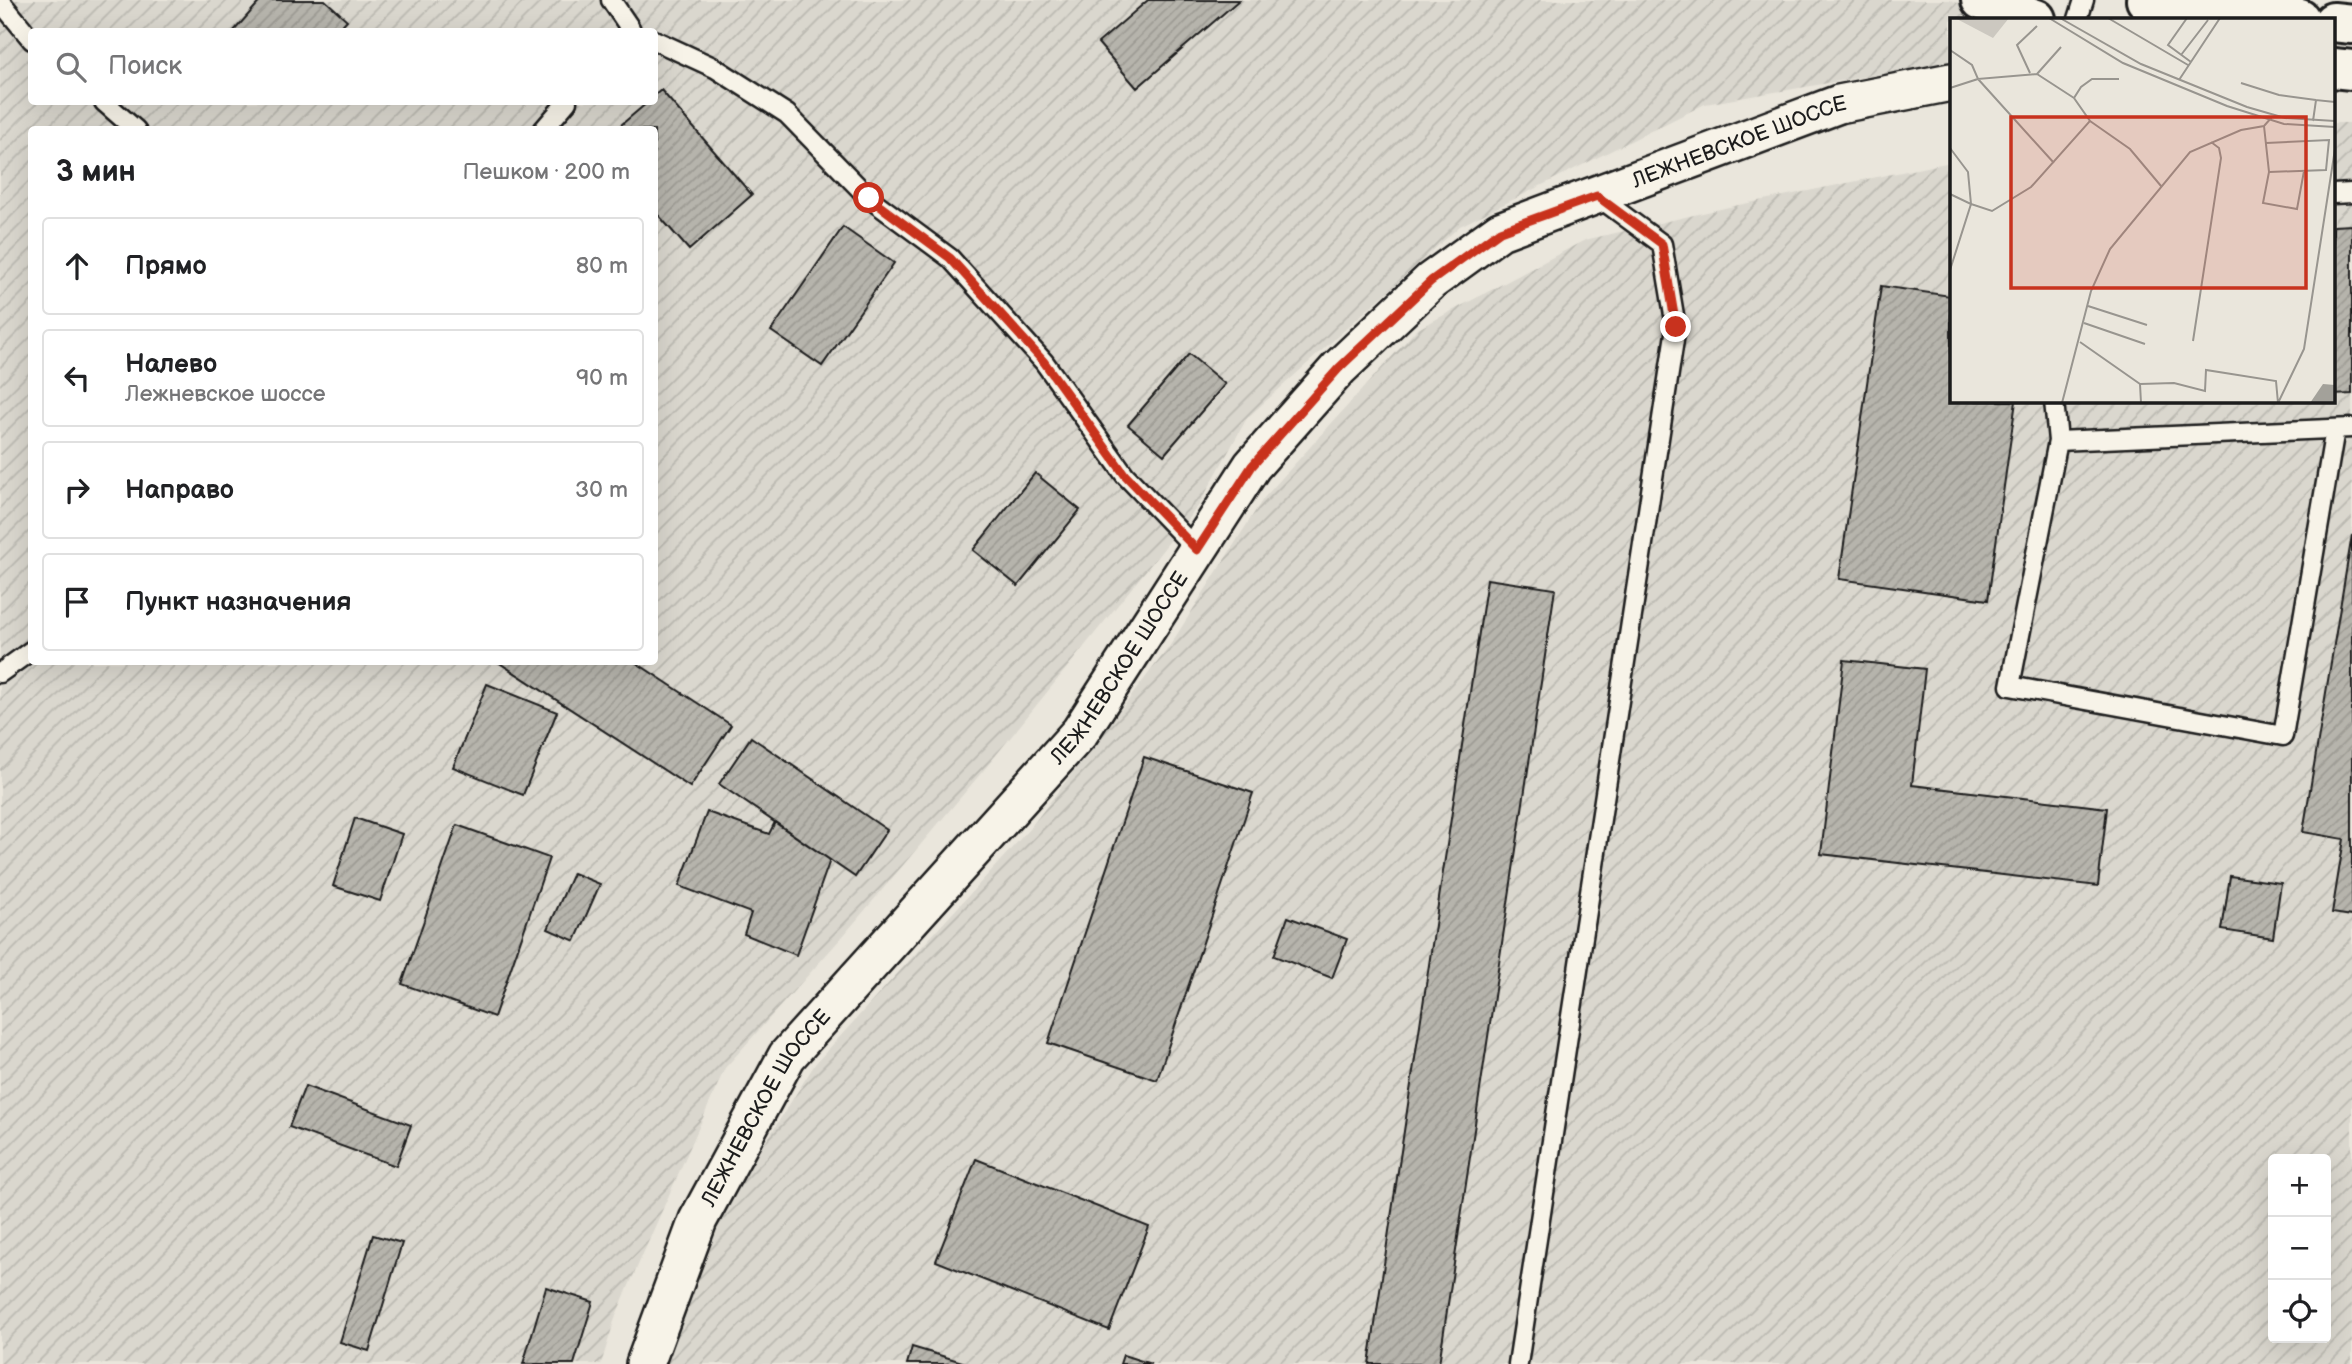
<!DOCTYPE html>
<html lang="ru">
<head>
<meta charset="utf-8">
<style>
  body { margin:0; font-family:"Balsamiq Sans",sans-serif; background:#f2f2f2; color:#202124 }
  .controls { position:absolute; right:21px; bottom:21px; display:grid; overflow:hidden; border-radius:7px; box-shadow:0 7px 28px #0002 }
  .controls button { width:63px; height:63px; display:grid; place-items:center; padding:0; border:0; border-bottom:2px solid #e0e0e0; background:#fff; color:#202124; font:35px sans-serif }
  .stop { position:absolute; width:21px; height:21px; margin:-16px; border:5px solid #c8321e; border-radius:50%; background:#fff }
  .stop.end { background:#c8321e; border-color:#fff; box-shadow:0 2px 7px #0008 }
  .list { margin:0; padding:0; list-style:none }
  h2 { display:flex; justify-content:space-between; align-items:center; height:91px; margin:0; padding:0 28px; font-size:30px }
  h2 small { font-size:23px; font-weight:400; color:#757577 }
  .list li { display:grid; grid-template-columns:46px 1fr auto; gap:21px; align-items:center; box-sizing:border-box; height:98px; margin:0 14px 14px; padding:0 14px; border:2px solid #e0e0e0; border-radius:7px }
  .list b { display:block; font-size:26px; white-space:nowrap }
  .list p { margin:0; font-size:23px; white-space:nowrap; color:#757577 }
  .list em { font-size:23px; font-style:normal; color:#757577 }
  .icon { flex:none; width:38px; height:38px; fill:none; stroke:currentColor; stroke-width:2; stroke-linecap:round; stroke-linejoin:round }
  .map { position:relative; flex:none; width:2352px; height:1364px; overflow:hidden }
  .search { position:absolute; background:#fff; box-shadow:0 7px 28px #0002; left:28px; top:28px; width:630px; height:77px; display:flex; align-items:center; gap:18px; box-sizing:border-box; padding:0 24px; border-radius:7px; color:#757577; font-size:26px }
  .panel { position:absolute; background:#fff; box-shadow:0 7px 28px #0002; left:28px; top:126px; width:630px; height:539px; border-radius:7px }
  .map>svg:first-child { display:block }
</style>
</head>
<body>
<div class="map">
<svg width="2352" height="1364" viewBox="0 0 2352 1364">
  <defs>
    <pattern id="industrial-furrows" width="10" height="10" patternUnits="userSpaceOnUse" patternTransform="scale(1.75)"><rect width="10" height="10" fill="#dad7ce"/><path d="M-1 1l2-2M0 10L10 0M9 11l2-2" fill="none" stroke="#bab8b0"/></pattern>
    <pattern id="building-hatch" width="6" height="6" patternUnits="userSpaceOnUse" patternTransform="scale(1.75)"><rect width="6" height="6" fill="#b6b4ac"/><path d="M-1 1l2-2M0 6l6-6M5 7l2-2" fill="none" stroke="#9c9a93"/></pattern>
  </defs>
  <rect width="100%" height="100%" fill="#eae6dc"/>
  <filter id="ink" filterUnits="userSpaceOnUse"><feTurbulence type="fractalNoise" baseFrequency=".0143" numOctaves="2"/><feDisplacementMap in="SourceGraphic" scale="14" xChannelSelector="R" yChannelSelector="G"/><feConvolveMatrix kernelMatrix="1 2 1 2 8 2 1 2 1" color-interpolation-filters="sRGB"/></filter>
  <g filter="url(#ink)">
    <path fill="url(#industrial-furrows)" fill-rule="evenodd" d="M0 0H1950L2002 19H1951V62L1705 104 1460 226 1247 418 1199 505 988 765 843 936 725 1068 616 1315 601 1364H0ZM32 32H654V102H32ZM32 130H654V662H32Z
      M2333 123H2352V1364H666L704 1239 815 1064 1030 828 1169 647 1263 499 1416 330 1585 240 1729 207 1951 162V401H2333ZM2273 1159H2326V1338H2273Z"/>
    <path fill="url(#building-hatch)" stroke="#1c1c1c" stroke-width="2" d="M261 0H325L347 20 336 32H233Z
      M1148 0H1239L1137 88 1098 43Z
      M661 90 752 195 689 250 654 210V130H615L648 102H654V96Z
      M2352 225V394L2333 395V226Z
      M843 227 894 263 822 366 771 331Z
      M1881 286 1951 296V401H2016L1988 600 1839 579Z
      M1189 354 1225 384 1164 455 1128 425Z
      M1035 473 1080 510 1018 586 973 550Z
      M2352 535V916L2332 913 2344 839 2303 832Z
      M1487 579 1555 589 1439 1364H1369Z
      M1844 660 1925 669 1912 785 2107 808 2098 886 1821 854Z
      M498 662H635L731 725 690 787Z
      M487 684 557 712 523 795 453 767Z
      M751 737 887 830 855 877 719 784Z
      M1144 757 1253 793 1157 1080 1048 1043Z
      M707 812 769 834 775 822 830 860 796 955 744 934 751 913 679 886Z
      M355 818 402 834 380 901 333 886Z
      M457 825 549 858 494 1017 402 984Z
      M573 873 600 884 575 941 548 929Z
      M2230 876 2281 883 2273 938 2222 930Z
      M1288 917 1347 939 1332 978 1274 956Z
      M305 1086 411 1125 396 1166 289 1127Z
      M976 1159 1149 1227 1109 1330 936 1261Z
      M373 1235 402 1243 369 1351 340 1342Z
      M546 1287 593 1302 574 1364H523Z
      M912 1347 969 1364H907Z
      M1123 1355 1151 1364H1120Z"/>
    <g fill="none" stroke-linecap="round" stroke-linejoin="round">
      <defs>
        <path id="lane" d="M611 0 630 28 627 32
          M0 1 32 40
          M2078 19 2084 0
          M654 40 715 68 787 114 869 198 950 258 1044 362 1125 475 1197 550
          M104 102 136 130
          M543 130 567 102
          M2333 194 2352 193
          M2054 401 2058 441 2010 686 2283 736 2335 429
          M2058 441 2352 428
          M0 673 32 650
          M1518 1364 1676 327 1662 244 1597 196"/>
        <g id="street">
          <path id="s1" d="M645 1364 698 1220 787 1056 1080 732 1252 466 1339 368 1431 281 1500 231 1839 104 1951 82"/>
        </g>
        <path id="primary" d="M1981 0 2036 19
          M2146 0 2188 9 2300 19
          M2333 22 2352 24
          M2333 68 2352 70"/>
      </defs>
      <use href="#lane" stroke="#1c1c1c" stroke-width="23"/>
      <use href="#street" stroke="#1c1c1c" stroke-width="42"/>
      <use href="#primary" stroke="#1c1c1c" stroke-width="44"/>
      <use href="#lane" stroke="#f7f3e8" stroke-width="18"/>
      <use href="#street" stroke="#f7f3e8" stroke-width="37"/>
      <use href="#primary" stroke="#f7f3e8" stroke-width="38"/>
    </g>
  </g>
  <g fill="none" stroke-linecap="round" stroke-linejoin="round" filter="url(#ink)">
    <path stroke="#c8321e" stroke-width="9" d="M869 198 950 258 1044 362 1125 475 1197 550 1252 466 1339 368 1431 281 1500 231 1597 196 1662 244 1676 327"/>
  </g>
  <g text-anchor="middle" stroke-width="7" stroke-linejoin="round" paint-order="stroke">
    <g font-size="21" fill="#1c1c1c" stroke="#f7f3e8">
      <text dy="7" stroke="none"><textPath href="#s1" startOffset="1692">ЛЕЖНЕВСКОЕ ШОССЕ</textPath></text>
      <text dy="7" stroke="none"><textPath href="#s1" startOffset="852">ЛЕЖНЕВСКОЕ ШОССЕ</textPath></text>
      <text dy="7" stroke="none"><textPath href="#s1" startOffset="285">ЛЕЖНЕВСКОЕ ШОССЕ</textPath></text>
    </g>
  </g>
  <g transform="translate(1950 18)">
    <rect width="385" height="385" fill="#eae6dc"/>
    <path d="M5 0H59L43 20Z" fill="#ccc8c0"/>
    <path d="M373 366 385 367V385H360Z" fill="#a3a19a"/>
    <path fill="none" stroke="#98958f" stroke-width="2" d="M99 0 173 45 277 88 334 106 385 109M110 0 191 46 297 89 335 100 385 103M158 0 238 47M237 0 218 27 241 44M0 32 22 47 28 61 87 56 111 29M231 37 258 2M80 55 67 27 87 8M87 56 124 80M229 62 270 0M291 65 329 77 366 82M0 70 28 61 104 145M140 103 180 131 211 168M363 103 366 82 385 84M314 108 319 154 313 185 347 191 354 153M316 125 379 122 376 152 319 154M0 130 18 154 21 186 42 193 81 169 140 103 124 80 131 69 142 61H169M0 176 21 186 0 252M138 288 197 307M134 305 195 326M243 323 271 140 269 130 261 124M130 324 190 366 191 385M190 366 224 365 255 373 256 352 326 363 328 385M112 385 141 273 160 231 240 134 291 112 314 108 322 99M328 385 354 331 385 131"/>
    <path fill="#c8321e" fill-opacity="0.15" stroke="#c8321e" stroke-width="3.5" d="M61 99H356V270H61Z"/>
    <rect width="385" height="385" fill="none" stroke="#1c1c1c" stroke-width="3.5"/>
  </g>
</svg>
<div class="controls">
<button>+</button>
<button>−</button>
<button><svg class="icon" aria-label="locate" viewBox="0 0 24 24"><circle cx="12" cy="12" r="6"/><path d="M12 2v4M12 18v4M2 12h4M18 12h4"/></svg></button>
</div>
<div class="stop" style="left:869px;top:198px"></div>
<div class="stop end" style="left:1676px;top:327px"></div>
<div class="search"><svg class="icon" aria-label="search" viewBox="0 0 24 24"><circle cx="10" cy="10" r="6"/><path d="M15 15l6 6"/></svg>Поиск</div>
<section class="panel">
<h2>3 мин<small>Пешком · 200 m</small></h2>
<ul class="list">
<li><svg class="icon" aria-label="ahead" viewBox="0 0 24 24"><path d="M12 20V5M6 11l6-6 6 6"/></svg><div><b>Прямо</b></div><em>80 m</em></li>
<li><svg class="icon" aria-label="left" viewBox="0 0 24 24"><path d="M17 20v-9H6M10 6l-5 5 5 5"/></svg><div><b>Налево</b><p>Лежневское шоссе</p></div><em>90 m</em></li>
<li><svg class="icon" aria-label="right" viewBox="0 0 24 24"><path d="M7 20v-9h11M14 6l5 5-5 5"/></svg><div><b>Направо</b></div><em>30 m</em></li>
<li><svg class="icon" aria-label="arrive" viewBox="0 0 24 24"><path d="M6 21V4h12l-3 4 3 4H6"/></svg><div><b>Пункт назначения</b></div></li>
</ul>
</section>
</div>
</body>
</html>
